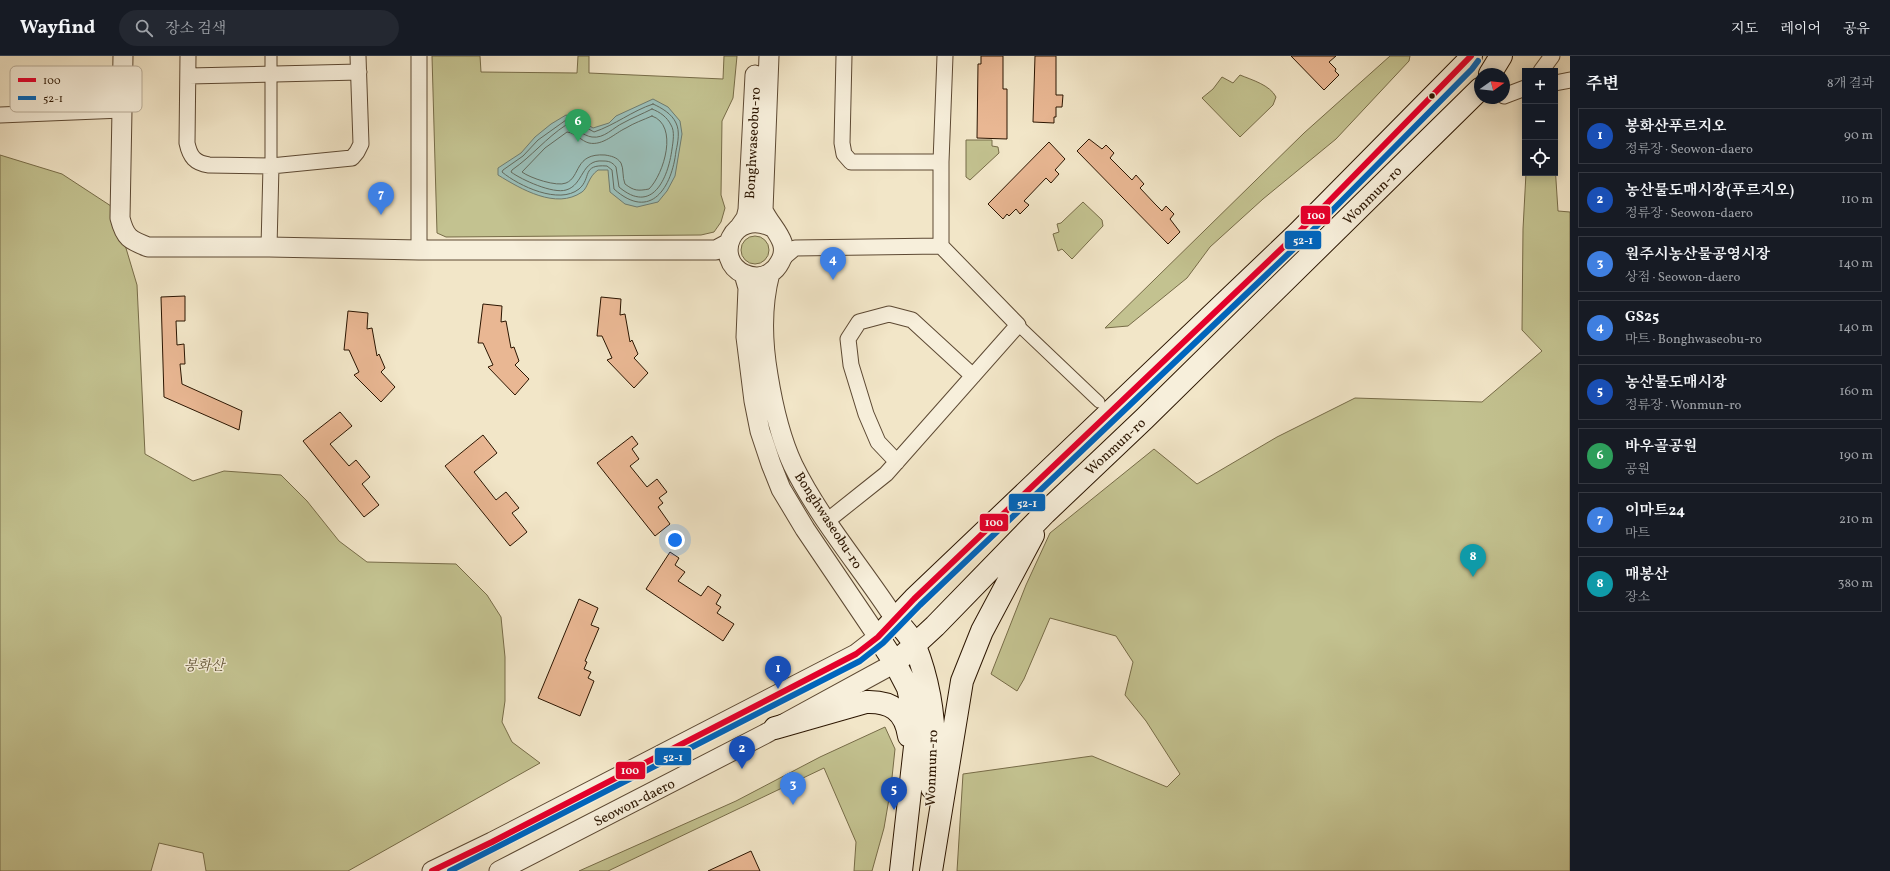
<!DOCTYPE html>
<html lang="ko">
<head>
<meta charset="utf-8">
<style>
  body { margin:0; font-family:Vollkorn,"Noto Serif KR",serif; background:#242831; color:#f1f3f6 }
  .controls { position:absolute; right:12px; top:12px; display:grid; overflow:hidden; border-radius:0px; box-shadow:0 2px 10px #0003 }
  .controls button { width:36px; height:36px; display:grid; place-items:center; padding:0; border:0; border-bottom:1px solid #363941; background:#171b24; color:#f1f3f6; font:20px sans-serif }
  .compass { position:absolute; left:1474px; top:12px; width:36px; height:36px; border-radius:50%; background:#171b24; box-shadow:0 2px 10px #0003; rotate:75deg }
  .you { position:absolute; left:675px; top:484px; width:14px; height:14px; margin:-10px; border:3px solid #fff; border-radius:50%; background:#1a73e8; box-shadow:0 0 0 6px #1a73e833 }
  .badge { display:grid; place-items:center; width:26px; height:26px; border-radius:50%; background:#2563eb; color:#fff; font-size:13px; font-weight:700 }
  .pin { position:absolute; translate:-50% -33px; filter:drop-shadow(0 1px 2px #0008) }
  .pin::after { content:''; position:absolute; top:21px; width:14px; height:12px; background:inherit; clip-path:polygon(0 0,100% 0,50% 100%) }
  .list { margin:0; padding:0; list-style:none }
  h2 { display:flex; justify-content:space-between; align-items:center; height:52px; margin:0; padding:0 16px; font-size:17px }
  h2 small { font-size:13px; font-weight:400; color:#9ea1a6 }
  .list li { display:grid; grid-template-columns:26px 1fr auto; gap:12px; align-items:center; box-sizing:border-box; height:56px; margin:0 8px 8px; padding:0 8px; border:1px solid #363941; border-radius:0px }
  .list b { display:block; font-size:15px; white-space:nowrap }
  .list p { margin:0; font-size:13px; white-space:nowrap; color:#9ea1a6 }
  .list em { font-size:13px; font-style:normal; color:#9ea1a6 }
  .icon { flex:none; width:22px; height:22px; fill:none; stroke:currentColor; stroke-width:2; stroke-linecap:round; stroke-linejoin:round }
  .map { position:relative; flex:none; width:1570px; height:815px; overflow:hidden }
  header { display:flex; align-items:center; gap:24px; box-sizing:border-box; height:56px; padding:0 20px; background:#171b24; border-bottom:1px solid #363941 }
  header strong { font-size:19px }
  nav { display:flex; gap:22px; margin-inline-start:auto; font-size:14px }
  .search { width:280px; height:36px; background:#242831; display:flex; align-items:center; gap:10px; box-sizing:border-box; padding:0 14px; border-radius:22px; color:#9ea1a6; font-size:15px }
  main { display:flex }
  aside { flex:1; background:#171b24 }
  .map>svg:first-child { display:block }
</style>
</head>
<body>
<header>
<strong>Wayfind</strong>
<div class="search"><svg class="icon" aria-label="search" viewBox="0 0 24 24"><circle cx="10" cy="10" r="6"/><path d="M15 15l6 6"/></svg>장소 검색</div>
<nav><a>지도</a><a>레이어</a><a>공유</a></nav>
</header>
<main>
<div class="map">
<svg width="1570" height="815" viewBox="0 0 1570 815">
  <rect width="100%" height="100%" fill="#f2e6c8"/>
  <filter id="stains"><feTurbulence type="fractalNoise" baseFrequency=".005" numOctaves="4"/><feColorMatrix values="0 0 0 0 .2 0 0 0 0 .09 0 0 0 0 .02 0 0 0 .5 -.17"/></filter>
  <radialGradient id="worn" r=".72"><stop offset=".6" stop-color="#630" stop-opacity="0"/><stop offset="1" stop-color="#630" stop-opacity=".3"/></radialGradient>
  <path fill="#c3c290" stroke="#776c48" d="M432 0H480L481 16 577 17 578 0H589V17L723 23 724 0H737L733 42 722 65 721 139 725 152 721 166 714 176 701 179 446 181 437 177Z
    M1390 0H1410L1409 5 1336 83 1263 143 1210 191 1187 222 1128 270 1105 272 1304 77Z
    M1240 19C1252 24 1270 29 1276 41L1273 49 1240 81 1202 42 1213 33 1222 21 1233 27Z
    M966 84H992V90L998 91 999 97 970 124 966 121Z
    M0 99 62 118 114 152 137 229 145 398 193 425 224 415 281 419 307 445 339 485 367 506 456 508 487 539 501 561 505 601V645L502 666 512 686 540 707 348 815H206L203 797 159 787 151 815H0Z
    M1555 109 1558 155 1570 156V815H957L963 718 1092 700 1167 731 1180 718 1146 665 1125 639 1133 606 1116 580 1050 562 1024 623 1017 635 991 618 1026 529 1050 477 1154 393 1197 428 1277 381 1355 342 1482 346 1542 295 1522 274 1523 173 1526 117H1555Z
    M1083 146 1102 164 1103 170 1072 203 1062 193 1058 195 1053 178 1059 176 1057 168 1061 167Z
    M741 194a14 14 0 1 1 28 0a14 14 0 1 1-28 0Z
    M885 671 895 693 891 731 884 772 872 815H854L856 786 824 712 608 815H579L736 745 820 701Z"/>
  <path fill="#9bbfb9" stroke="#6e7b6f" d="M653 43 668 51 680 65 682 78 675 120 667 135 658 146 637 151 625 148 610 136 608 114H598C588 121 588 132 582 136 556 154 521 133 498 119V112L521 97 535 81 551 68 566 59 582 65 593 72 609 67 616 60Z"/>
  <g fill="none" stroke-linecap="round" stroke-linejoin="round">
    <path stroke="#636a5d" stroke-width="1" d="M653 48C662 52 672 58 676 67 680 75 678 86 676 95 672 131 651 166 614 133L612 114 607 110C581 108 592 122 579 133 559 149 519 130 502 116L503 114 523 100 538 84 566 64 580 68 594 76C615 69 632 55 653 48Z
      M652 53C660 56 667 61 671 69 675 75 673 86 672 93 668 123 652 159 619 131L616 111C612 106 609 105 603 105 581 103 584 129 566 134 553 138 522 124 511 116L512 114C532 100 546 82 566 69 576 71 583 80 592 81 604 83 614 71 623 67 632 62 642 58 652 53Z
      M652 60C679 69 664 118 649 133 638 135 634 135 625 128 622 121 624 113 621 107 617 101 611 100 605 99 574 97 581 121 566 127 557 131 530 122 522 116L545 92 567 76C576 77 581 85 589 87 603 90 615 77 626 72 634 67 643 64 652 60Z"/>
  </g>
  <path fill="#e9b793" stroke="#2b1501" d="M981 0H1003V33H1007V83L977 82 978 8H981Z
    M1035 0H1056V39H1063L1062 51H1056V61H1054V67L1033 66Z
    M1291 0H1336L1329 6 1336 13 1335 15 1339 19 1324 34Z
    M1089 83 1102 93 1106 89 1114 97 1110 102 1132 124 1136 119 1144 128 1140 132 1155 148 1162 155 1166 150 1174 158 1170 163 1180 176 1168 188 1077 95Z
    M1049 86 1065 103 1055 114 1059 118 1051 127 1046 122 1024 145 1029 149 1020 158 1016 153 1009 160 1007 158 1003 163 988 148Z
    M185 240V265H176L177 289 184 288 185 308H180L182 328 242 355 239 374 164 341 161 241Z
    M601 241 621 243 620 259 625 258 630 286 632 284 638 298 634 302 648 317 634 332 607 304 612 302 602 280H597Z
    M483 248 502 250 501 266 506 265 511 292 514 291 519 305 515 309 529 323 515 339 488 311 493 309 483 287H478Z
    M348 255 368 257 367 273 372 272 377 300 379 298 385 312 381 316 395 331 381 346 354 319 359 316 349 294H344Z
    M340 356 352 370 330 388 349 410 356 404 370 421 362 428 379 449 364 461 303 385Z
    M483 379 497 397 474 416 496 444 506 436 519 452 512 457 527 476 510 490 445 410Z
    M632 380 638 388 632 393 639 403 630 410 647 431 657 423 667 436 659 442 663 447 658 451 670 468 655 480 597 407Z
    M670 496 679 502 675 509 685 516 678 525 701 540 708 530 721 539 716 548 721 551 717 557 734 568 723 585 646 533Z
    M579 543 598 552 591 569 599 572 585 605 587 606 584 613 591 616 588 622 594 625 580 660 538 642Z
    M751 795 760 815H708Z"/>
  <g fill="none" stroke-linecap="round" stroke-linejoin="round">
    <defs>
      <path id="pedestrian" d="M271 110V0
        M1018 269 1099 346"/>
      <path id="minor" d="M188 0 187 87C190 101 195 107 209 109L271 110 352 102 357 96 361 88 358 0
        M419 0V194
        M844 0 842 87 844 98 851 106H941
        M1541 15 1552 0
        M189 20 359 16
        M1555 27 1570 24
        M1504 40 1525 32
        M0 59 122 54
        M269 191 271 110
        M782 203 795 192 941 190
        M897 406 878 386 866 358 851 309 848 283 859 266 889 258 912 264 973 320
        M827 465 886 418 1018 269 941 190V106L945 0"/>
      <path id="tertiary" d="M123 0 120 162C125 182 130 184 148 191H269L419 194H716L729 187
        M769 0 763 154C770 171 792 186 780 206 778 210 775 214 770 217 763 222 752 222 744 218 712 203 732 152 772 171
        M739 172 746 162 748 154 755 19
        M770 217C761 251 762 284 768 319 773 350 780 381 793 409 820 464 862 512 895 563
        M432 815 492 786 856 598 878 581 805 473 781 433 771 408 760 375 754 345 746 281 748 232 744 218
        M499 815 765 678 895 607"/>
      <path id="secondary" d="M1490 18 1501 0
        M895 563C901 571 911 580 915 590 933 635 937 685 932 732
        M895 607 935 570 1045 457 1144 363 1480 33
        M775 672 866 646C890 645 905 654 909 680
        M901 815 917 673 908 632 895 607 878 581 914 543 1298 177 1466 7 1471 0
        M931 815 962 625 982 575 1033 479"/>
    </defs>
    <use href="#pedestrian" stroke="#5d4933" stroke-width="13"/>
    <use href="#minor" stroke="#5d4933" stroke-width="17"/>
    <use href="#tertiary" stroke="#5d4933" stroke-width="21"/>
    <use href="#secondary" stroke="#2b1501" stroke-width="24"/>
    <use href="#pedestrian" stroke="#f7efdb" stroke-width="11"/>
    <use href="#minor" stroke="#f7efdb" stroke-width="15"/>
    <use href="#tertiary" stroke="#f7efdb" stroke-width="19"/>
    <use href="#secondary" stroke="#f7efdb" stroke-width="22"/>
    <defs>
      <path id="bus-1" d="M432 815 492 786 856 598 878 581 914 543 1298 177 1471 0"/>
      <path id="bus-2" d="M450 815 860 605 883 587 920 549 1304 183 1472 13 1478 5"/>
    </defs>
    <use href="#bus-1" stroke="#f7efdb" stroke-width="9"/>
    <use href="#bus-2" stroke="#f7efdb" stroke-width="9"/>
    <use href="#bus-1" stroke="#e4002b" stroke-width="6"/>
    <use href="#bus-2" stroke="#0065bd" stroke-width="6"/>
  </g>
  <circle fill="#2b1501" stroke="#f7efdb" stroke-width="1.5" cx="1432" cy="40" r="3.5"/>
  <g text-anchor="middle" stroke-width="3" stroke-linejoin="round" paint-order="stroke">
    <g font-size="14" fill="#2b1501" stroke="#f7efdb">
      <text transform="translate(752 87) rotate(-87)" y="5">Bonghwaseobu-ro</text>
      <text transform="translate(1372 139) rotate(-45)" y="5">Wonmun-ro</text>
      <text transform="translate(1115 390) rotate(-43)" y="5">Wonmun-ro</text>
      <text transform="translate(829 464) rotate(57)" y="5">Bonghwaseobu-ro</text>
      <text transform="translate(931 712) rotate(-88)" y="5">Wonmun-ro</text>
      <text transform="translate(634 746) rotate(-27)" y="5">Seowon-daero</text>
    </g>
    <g font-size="14" font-style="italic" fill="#605233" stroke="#f7efdb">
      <text x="204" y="614">봉화산</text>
    </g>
  </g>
  <rect x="10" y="10" width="132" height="46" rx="6" fill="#f7efdb" stroke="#baae9a" stroke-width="1"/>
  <rect x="18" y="22" width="18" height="4" fill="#e4002b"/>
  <rect x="18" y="40" width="18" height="4" fill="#0065bd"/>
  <g font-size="11" fill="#2b1501">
    <text x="43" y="28">100</text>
    <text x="43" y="46">52-1</text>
  </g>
  <g stroke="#f7efdb" stroke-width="1.5">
    <rect x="1300" y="149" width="31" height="20" rx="4" fill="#e4002b"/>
    <rect x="1284" y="174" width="38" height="20" rx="4" fill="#0065bd"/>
    <rect x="1008" y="437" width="38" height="19" rx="4" fill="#0065bd"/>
    <rect x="979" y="457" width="30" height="19" rx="4" fill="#e4002b"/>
    <rect x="654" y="691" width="38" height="19" rx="4" fill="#0065bd"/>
    <rect x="615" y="705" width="31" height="19" rx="4" fill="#e4002b"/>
  </g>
  <g font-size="11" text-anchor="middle" font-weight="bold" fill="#fff">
    <text x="1316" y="163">100</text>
    <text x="1303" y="188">52-1</text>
    <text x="1027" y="451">52-1</text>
    <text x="994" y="470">100</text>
    <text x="673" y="705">52-1</text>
    <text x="630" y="718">100</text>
  </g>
  <rect width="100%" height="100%" filter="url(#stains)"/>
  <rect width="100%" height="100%" fill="url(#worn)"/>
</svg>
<div class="controls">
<button>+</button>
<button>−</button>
<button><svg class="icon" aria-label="locate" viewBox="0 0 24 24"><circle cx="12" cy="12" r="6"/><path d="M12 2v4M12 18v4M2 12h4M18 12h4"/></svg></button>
</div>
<svg class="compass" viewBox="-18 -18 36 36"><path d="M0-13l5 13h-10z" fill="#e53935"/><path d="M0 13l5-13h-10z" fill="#9ea1a6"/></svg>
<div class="you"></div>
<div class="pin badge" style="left:778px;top:633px;background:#1a4fb4">1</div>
<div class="pin badge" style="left:742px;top:713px;background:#1a4fb4">2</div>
<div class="pin badge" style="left:793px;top:749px;background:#3f7fe0">3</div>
<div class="pin badge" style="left:833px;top:224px;background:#3f7fe0">4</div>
<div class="pin badge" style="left:894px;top:754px;background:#1a4fb4">5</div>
<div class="pin badge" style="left:578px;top:86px;background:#2e9e5b">6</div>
<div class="pin badge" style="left:381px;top:159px;background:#3f7fe0">7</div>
<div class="pin badge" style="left:1473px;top:521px;background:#0f9aa8">8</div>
</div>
<aside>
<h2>주변<small>8개 결과</small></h2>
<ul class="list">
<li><span class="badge" style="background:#1a4fb4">1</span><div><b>봉화산푸르지오</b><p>정류장 · Seowon-daero</p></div><em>90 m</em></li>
<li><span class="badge" style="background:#1a4fb4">2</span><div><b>농산물도매시장(푸르지오)</b><p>정류장 · Seowon-daero</p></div><em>110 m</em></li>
<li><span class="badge" style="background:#3f7fe0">3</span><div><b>원주시농산물공영시장</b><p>상점 · Seowon-daero</p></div><em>140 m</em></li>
<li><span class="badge" style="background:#3f7fe0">4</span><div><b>GS25</b><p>마트 · Bonghwaseobu-ro</p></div><em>140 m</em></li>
<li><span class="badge" style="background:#1a4fb4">5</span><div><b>농산물도매시장</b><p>정류장 · Wonmun-ro</p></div><em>160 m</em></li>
<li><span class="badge" style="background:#2e9e5b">6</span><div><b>바우골공원</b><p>공원</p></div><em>190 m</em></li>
<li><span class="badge" style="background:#3f7fe0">7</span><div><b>이마트24</b><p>마트</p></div><em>210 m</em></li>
<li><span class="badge" style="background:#0f9aa8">8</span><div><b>매봉산</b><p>장소</p></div><em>380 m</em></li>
</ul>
</aside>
</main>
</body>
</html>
